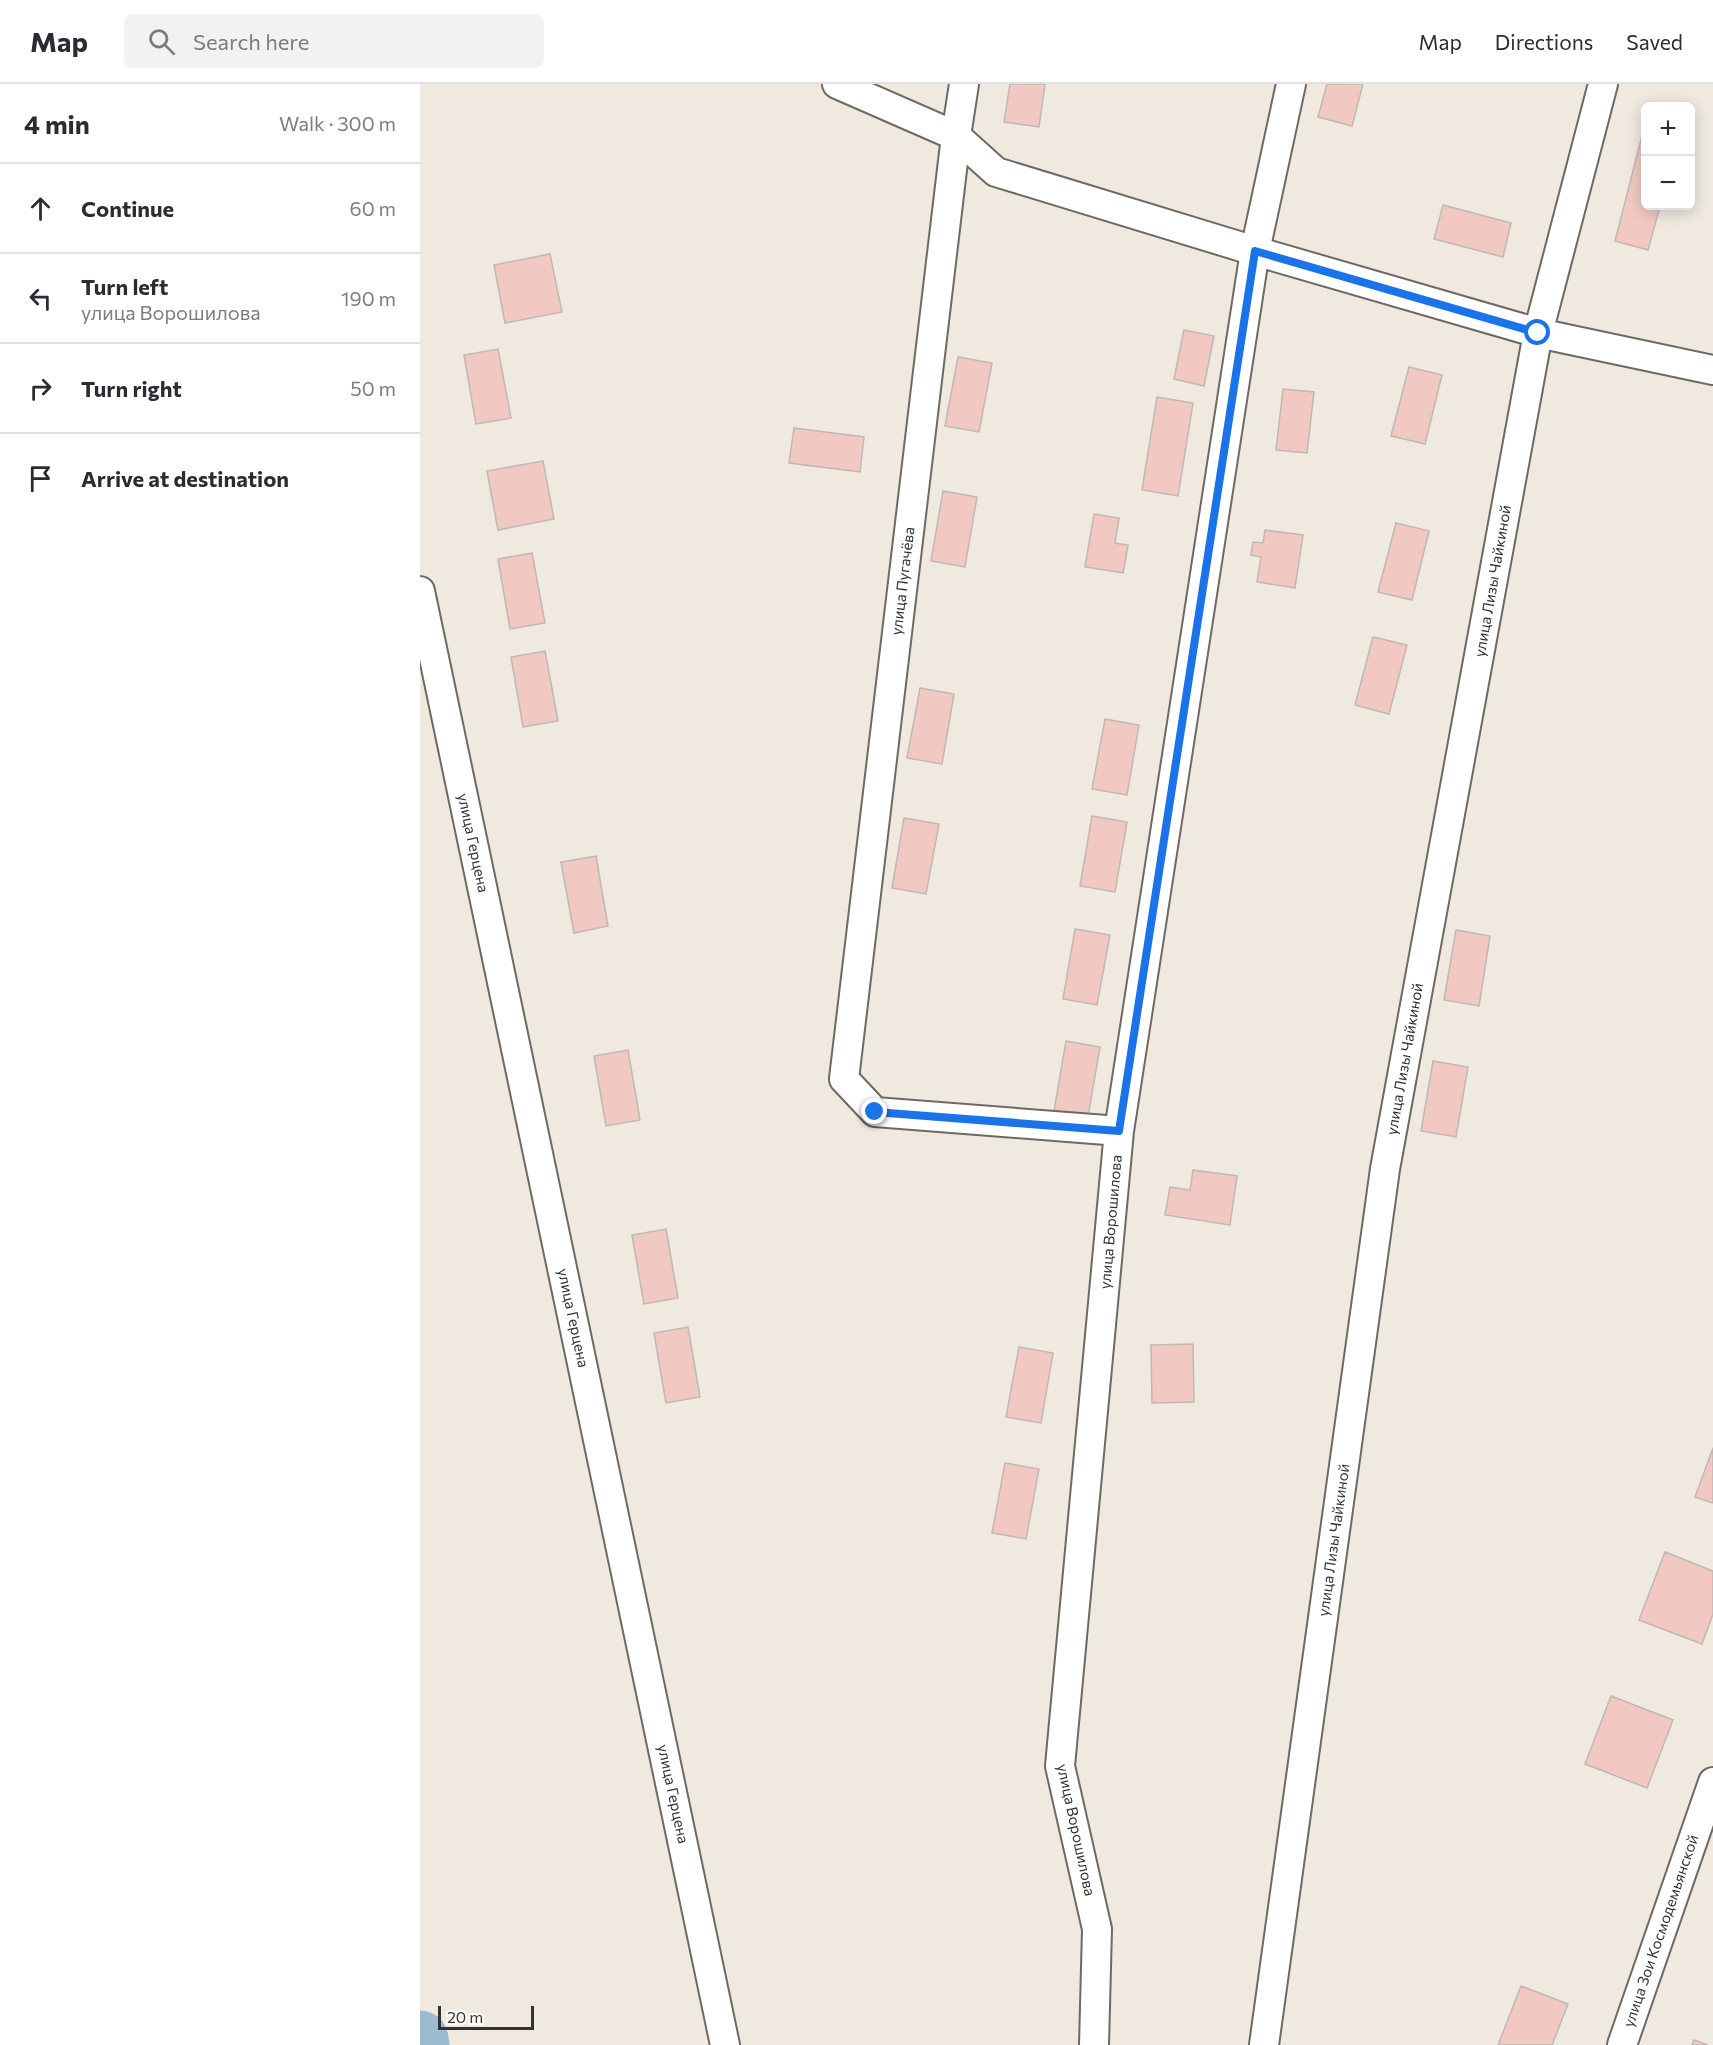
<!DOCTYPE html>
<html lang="en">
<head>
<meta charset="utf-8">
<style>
  body { margin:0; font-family:Commissioner,sans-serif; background:#f2f2f3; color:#2b2b33 }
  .controls { position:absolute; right:18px; top:18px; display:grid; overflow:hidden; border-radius:9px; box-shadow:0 3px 15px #0003 }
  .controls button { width:54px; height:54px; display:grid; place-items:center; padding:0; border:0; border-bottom:2px solid #e1e1e2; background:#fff; color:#2b2b33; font:30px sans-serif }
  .scale { position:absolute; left:18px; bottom:15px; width:96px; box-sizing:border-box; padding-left:6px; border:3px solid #34322f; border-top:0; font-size:16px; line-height:21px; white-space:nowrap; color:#34322f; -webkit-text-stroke:4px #fff; paint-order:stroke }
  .stop { position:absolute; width:18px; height:18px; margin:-14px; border:4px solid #1a73e8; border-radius:50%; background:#fff }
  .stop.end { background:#1a73e8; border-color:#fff; box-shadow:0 2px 6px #0008 }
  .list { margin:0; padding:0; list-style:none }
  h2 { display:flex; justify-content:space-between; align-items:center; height:78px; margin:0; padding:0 24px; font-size:26px }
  h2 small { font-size:20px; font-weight:400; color:#7c7c81 }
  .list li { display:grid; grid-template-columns:39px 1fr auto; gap:18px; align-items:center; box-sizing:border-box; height:90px; padding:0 24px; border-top:2px solid #e1e1e2 }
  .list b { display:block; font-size:22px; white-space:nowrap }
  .list p { margin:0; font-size:20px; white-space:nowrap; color:#7c7c81 }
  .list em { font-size:20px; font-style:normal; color:#7c7c81 }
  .icon { flex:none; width:33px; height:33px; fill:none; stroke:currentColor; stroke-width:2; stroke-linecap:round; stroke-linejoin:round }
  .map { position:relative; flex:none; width:1293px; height:1961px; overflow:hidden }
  header { display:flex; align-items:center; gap:36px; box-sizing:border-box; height:84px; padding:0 30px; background:#fff; border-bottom:2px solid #e1e1e2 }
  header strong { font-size:28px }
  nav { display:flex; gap:33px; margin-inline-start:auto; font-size:21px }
  .search { width:420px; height:54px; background:#f2f2f3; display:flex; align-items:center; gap:15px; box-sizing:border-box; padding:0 21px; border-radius:9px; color:#7c7c81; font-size:22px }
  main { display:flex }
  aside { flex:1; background:#fff }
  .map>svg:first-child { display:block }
</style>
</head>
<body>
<header>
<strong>Map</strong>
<div class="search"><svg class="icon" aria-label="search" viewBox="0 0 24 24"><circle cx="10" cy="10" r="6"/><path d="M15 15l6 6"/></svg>Search here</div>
<nav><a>Map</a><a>Directions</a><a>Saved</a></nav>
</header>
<main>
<aside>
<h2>4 min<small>Walk · 300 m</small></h2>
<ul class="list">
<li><svg class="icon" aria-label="ahead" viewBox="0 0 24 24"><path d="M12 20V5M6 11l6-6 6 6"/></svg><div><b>Continue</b></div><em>60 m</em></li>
<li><svg class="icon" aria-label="left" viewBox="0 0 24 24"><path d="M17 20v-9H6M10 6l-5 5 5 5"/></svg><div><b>Turn left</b><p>улица Ворошилова</p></div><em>190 m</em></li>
<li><svg class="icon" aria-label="right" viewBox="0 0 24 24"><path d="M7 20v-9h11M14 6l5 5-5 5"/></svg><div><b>Turn right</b></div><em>50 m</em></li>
<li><svg class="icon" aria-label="arrive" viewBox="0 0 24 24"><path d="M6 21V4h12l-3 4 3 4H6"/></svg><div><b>Arrive at destination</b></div></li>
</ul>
</aside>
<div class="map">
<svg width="1293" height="1961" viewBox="0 0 1293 1961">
  <rect width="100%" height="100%" fill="#efe9e0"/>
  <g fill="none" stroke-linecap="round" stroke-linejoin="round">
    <path stroke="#9abbd0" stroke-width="57" d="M0 1955 1 1961"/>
  </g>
  <path fill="#f1c9c2" stroke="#c1b6b4" stroke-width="1.5" d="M590 0H625L619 43 584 38Z
    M907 0H943L932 42 898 33Z
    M1223 48 1226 49V122H1240L1228 166 1195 157Z
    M1023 121 1091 139 1083 173 1014 155Z
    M130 170 142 228 85 239 74 181Z
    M764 246 794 252 784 302 754 295Z
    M78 265 91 334 56 340 44 271Z
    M538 273 572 279 559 348 525 342Z
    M989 283 1022 291 1005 360 971 352Z
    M863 305 894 308 887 369 856 366Z
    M737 313 773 319 758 412 722 406Z
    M374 344 444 353 440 388 369 379Z
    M123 377 134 435 78 446 67 387Z
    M523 407 557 413 545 483 511 477Z
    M674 430 699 434 695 459 708 461 703 489 665 483Z
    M976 439 1009 447 992 516 958 508Z
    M845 446 883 451 875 504 837 498 841 473 831 471 833 458 843 459Z
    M112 469 125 539 90 545 78 475Z
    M953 553 987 561 969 630 935 621Z
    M125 567 138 637 103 643 91 573Z
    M500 604 534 610 522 680 487 674Z
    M685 635 719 641 707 711 672 705Z
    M672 732 707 738 695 808 660 802Z
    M484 734 519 740 506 810 472 804Z
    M176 772 188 842 154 849 141 778Z
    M655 845 690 851 677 921 643 915Z
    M1036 846 1070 852 1059 922 1024 916Z
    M646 957 680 963 668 1033 634 1027Z
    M208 966 220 1036 186 1042 174 972Z
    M1013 977 1048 983 1036 1053 1001 1047Z
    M773 1086 817 1092 810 1141 745 1131 750 1103 770 1106Z
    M246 1145 258 1214 224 1220 212 1151Z
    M268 1243 280 1313 246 1319 234 1249Z
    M773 1260 774 1318 732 1319 731 1261Z
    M599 1263 633 1269 621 1339 586 1333Z
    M1293 1364V1419L1275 1413Z
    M585 1379 619 1385 606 1455 572 1449Z
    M1245 1468 1293 1487V1530L1282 1560 1219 1536Z
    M1191 1612 1253 1636 1227 1704 1165 1680Z
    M1101 1902 1148 1920 1132 1961H1078Z
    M1274 1956 1288 1961H1272Z"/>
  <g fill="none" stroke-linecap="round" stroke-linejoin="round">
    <defs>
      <path id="street" d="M417 0 536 52 576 88 835 167 1118 249 1293 286
        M544 0 536 52 424 995 455 1028 699 1047
        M0 507 305 1961
        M674 1961 677 1845 640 1682 699 1047 835 167 871 0
        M844 1961 965 1085 1118 249 1183 0
        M1202 1961 1293 1698"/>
    </defs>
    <use href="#street" stroke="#6e6962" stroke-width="32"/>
    <use href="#street" stroke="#fff" stroke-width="28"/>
  </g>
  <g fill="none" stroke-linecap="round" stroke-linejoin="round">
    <path stroke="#1a73e8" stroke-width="8" d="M455 1028 699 1047 835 167 1118 249"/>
  </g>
  <g text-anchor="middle" stroke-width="6" stroke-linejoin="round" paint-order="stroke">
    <g font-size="15" fill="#34322f" stroke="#fff">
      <text transform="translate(483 497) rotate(-83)" y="5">улица Пугачёва</text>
      <text transform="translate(1073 497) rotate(-80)" y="5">улица Лизы Чайкиной</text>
      <text transform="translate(53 759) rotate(78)" y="5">улица Герцена</text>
      <text transform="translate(985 975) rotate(-80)" y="5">улица Лизы Чайкиной</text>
      <text transform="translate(691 1138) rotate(-85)" y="5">улица Ворошилова</text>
      <text transform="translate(153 1234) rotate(78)" y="5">улица Герцена</text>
      <text transform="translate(914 1456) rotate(-82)" y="5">улица Лизы Чайкиной</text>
      <text transform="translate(253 1710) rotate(78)" y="5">улица Герцена</text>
      <text transform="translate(656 1746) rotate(78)" y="5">улица Ворошилова</text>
      <text transform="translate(1241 1847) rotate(-71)" y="5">улица Зои Космодемьянской</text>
    </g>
  </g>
</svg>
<div class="controls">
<button>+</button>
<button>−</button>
</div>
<div class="scale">20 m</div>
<div class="stop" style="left:1118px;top:249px"></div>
<div class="stop end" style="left:455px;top:1028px"></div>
</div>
</main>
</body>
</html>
